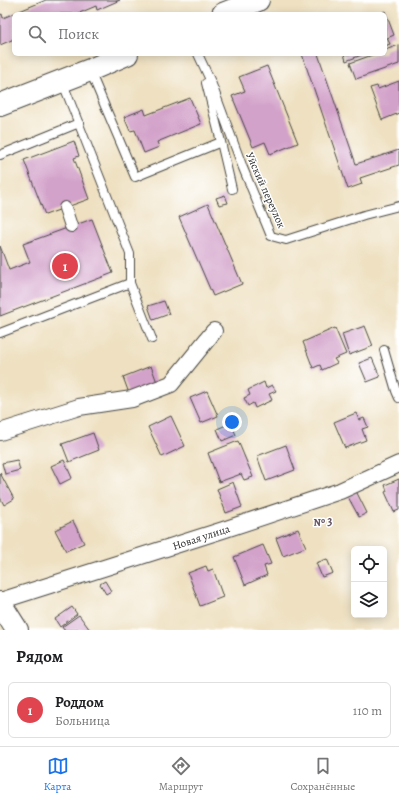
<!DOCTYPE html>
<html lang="ru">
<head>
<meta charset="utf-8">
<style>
  body { margin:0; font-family:Alegreya,serif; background:#f2f2f2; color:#202124 }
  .controls { position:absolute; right:12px; bottom:12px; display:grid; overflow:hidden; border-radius:6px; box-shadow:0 2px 10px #0003 }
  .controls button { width:36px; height:36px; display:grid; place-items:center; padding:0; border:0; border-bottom:1px solid #e0e0e0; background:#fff; color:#202124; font:20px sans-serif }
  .you { position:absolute; left:232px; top:422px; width:14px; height:14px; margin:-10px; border:3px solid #fff; border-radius:50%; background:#1a73e8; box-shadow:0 0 0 6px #1a73e833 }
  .badge { display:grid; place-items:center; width:26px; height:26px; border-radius:50%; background:#1a73e8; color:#fff; font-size:13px; font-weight:700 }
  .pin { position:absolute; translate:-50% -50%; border:2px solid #fff; box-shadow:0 1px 4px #0006 }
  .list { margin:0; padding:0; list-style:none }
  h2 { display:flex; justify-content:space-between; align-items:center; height:52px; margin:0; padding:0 16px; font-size:17px }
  h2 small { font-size:13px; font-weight:400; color:#757577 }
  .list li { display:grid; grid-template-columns:26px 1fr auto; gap:12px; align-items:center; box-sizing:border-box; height:56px; margin:0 8px 8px; padding:0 8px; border:1px solid #e0e0e0; border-radius:6px }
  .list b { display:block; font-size:15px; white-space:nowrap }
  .list p { margin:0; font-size:13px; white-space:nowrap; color:#757577 }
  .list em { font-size:13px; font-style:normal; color:#757577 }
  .icon { flex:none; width:22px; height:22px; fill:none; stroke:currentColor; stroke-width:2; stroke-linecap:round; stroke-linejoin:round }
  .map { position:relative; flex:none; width:399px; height:630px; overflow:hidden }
  .search { position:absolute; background:#fff; box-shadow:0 2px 10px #0003; left:12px; right:12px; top:12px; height:44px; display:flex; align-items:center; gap:10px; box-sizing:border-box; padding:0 14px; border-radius:6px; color:#757577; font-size:15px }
  .sheet { height:116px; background:#fff }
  nav { display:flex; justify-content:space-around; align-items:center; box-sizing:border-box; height:56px; border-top:1px solid #e0e0e0; background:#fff; font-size:11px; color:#757577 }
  nav a { display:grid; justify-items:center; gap:2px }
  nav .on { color:#1a73e8 }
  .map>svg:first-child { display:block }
</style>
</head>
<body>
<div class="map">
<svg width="399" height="630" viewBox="0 0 399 630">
  <rect width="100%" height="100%" fill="#fff"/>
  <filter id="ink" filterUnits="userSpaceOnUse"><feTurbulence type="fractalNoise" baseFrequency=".025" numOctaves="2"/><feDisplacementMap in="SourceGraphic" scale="8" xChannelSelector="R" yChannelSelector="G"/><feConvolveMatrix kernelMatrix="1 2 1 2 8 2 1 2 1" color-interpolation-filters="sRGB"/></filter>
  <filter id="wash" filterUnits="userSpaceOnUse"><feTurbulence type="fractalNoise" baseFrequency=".012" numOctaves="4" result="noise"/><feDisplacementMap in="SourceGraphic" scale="16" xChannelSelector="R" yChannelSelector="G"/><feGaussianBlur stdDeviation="0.9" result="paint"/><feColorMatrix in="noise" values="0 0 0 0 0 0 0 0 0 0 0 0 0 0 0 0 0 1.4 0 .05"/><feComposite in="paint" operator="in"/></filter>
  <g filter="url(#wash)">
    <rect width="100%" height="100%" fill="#eee0c0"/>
    <g id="blocks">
      <path fill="#d3a2ca" d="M46 0H120L97 10 96 6 77 14H14V39L0 45V15L2 14 3 18Z
        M385 11 394 35 387 38 390 44 385 46V14H379Z
        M399 45V64L356 79 350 63 375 54H385V50Z
        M302 54H318L356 164 399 150V165L360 178 362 184 348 189Z
        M344 54H364L346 61Z
        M267 66 298 143 270 154 265 142 253 147 232 96 245 91 239 77Z
        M399 81V113L382 120 370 88 377 86 378 89Z
        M190 98 201 124 157 142 159 147 144 153 135 130 130 131 124 117 144 109 146 115Z
        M74 141 79 156 74 158 89 199 45 215 24 160Z
        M225 195 228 203 219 205 216 198Z
        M208 204 242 284 213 296 179 217Z
        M92 219 113 273 0 316V246L9 270 30 262 23 244Z
        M164 301 169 314 153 320 148 306Z
        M365 326 373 346 349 355 342 334Z
        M335 328 346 354 334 359 337 363 322 370 320 365 313 368 303 342Z
        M372 358 380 377 367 382 359 363Z
        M151 366 158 385 130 396 123 377Z
        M264 382 266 388 272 385 276 391 269 394 272 400 255 408 253 403 248 406 244 398 250 395 248 390Z
        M207 391 218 416 201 423 190 398Z
        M356 413 359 420 364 418 368 427 362 429 366 440 345 448 334 422Z
        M171 416 185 446 162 457 148 427Z
        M231 423 236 435 222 441 217 429Z
        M93 433 99 450 69 462 62 444Z
        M238 441 253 477 244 480 241 474 219 482 208 453Z
        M286 445 295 470 266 481 257 456Z
        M17 460 20 470 5 474 2 463Z
        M64 460 72 478 60 484 51 466Z
        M0 473 14 499 4 505 0 497Z
        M399 479V510L394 512 385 492 387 491 385 485Z
        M233 482 242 507 226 513 217 489Z
        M356 491 367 513 359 517 347 495Z
        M73 521 84 543 66 551 55 530Z
        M298 529 306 547 283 556 276 538Z
        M263 545 271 564 264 566 267 575 245 585 234 557Z
        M327 559 333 573 322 577 316 563Z
        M206 566 208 571 213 569 223 597 200 606 188 573Z
        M105 581 111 591 106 594 100 584Z
        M72 607 77 614 60 627 55 619Z
        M79 615 90 630H64L62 627Z"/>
    </g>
  </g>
  <g filter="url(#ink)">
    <use href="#blocks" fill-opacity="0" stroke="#484641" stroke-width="1"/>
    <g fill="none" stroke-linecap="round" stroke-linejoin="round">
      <defs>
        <path id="service" d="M198 54 211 82 243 168 271 236 286 240 364 215 399 206
          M90 71 135 177 221 142 206 83
          M62 81 130 254V283
          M221 142 232 189
          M0 155 79 123
          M0 333 130 283 152 339
          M384 350 396 391 399 398"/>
        <path id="pedestrian" d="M65 208 71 226"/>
        <path id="minor" d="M0 432 79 407 132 399 171 384 214 331
          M0 601 223 530 340 491 399 464"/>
        <path id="secondary" d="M223 14 258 0
          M0 105 90 70 127 54
          M0 603 17 630"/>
      </defs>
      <use href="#service" stroke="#484641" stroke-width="10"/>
      <use href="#pedestrian" stroke="#484641" stroke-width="14"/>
      <use href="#minor" stroke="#484641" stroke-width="18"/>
      <use href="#secondary" stroke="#484641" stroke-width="24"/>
      <use href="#service" stroke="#fff" stroke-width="8"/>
      <use href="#pedestrian" stroke="#fff" stroke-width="12"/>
      <use href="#minor" stroke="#fff" stroke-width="16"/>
      <use href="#secondary" stroke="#fff" stroke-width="22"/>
    </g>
  </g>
  <g text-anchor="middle" stroke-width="3" stroke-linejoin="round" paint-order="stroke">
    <g font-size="11" fill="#2b2b2b" stroke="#fff">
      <text transform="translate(266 190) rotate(66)" y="4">Уйский переулок</text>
      <text transform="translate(201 537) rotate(-18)" y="4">Новая улица</text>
    </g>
    <g font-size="12" font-weight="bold" fill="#665563" stroke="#fff">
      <text x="323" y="525">№ 3</text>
    </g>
  </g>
</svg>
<div class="controls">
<button><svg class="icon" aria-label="locate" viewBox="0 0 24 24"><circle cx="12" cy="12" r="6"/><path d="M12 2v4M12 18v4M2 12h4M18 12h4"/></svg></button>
<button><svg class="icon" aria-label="layers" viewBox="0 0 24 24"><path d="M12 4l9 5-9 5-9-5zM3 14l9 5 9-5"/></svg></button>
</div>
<div class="you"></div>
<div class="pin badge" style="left:65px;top:266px;background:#e0444e">1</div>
<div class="search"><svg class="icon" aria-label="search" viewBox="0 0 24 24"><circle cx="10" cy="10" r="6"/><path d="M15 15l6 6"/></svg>Поиск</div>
</div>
<section class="sheet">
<h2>Рядом<small></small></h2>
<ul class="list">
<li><span class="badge" style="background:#e0444e">1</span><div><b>Роддом</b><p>Больница</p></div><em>110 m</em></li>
</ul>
</section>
<nav>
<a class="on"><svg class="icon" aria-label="map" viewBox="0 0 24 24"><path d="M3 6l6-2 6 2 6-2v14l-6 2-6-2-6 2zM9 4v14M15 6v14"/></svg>Карта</a>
<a><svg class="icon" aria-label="directions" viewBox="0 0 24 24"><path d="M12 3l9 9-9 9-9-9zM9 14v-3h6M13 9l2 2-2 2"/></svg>Маршрут</a>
<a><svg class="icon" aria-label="saved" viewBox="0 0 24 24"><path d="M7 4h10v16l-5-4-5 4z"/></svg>Сохранённые</a>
</nav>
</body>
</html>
